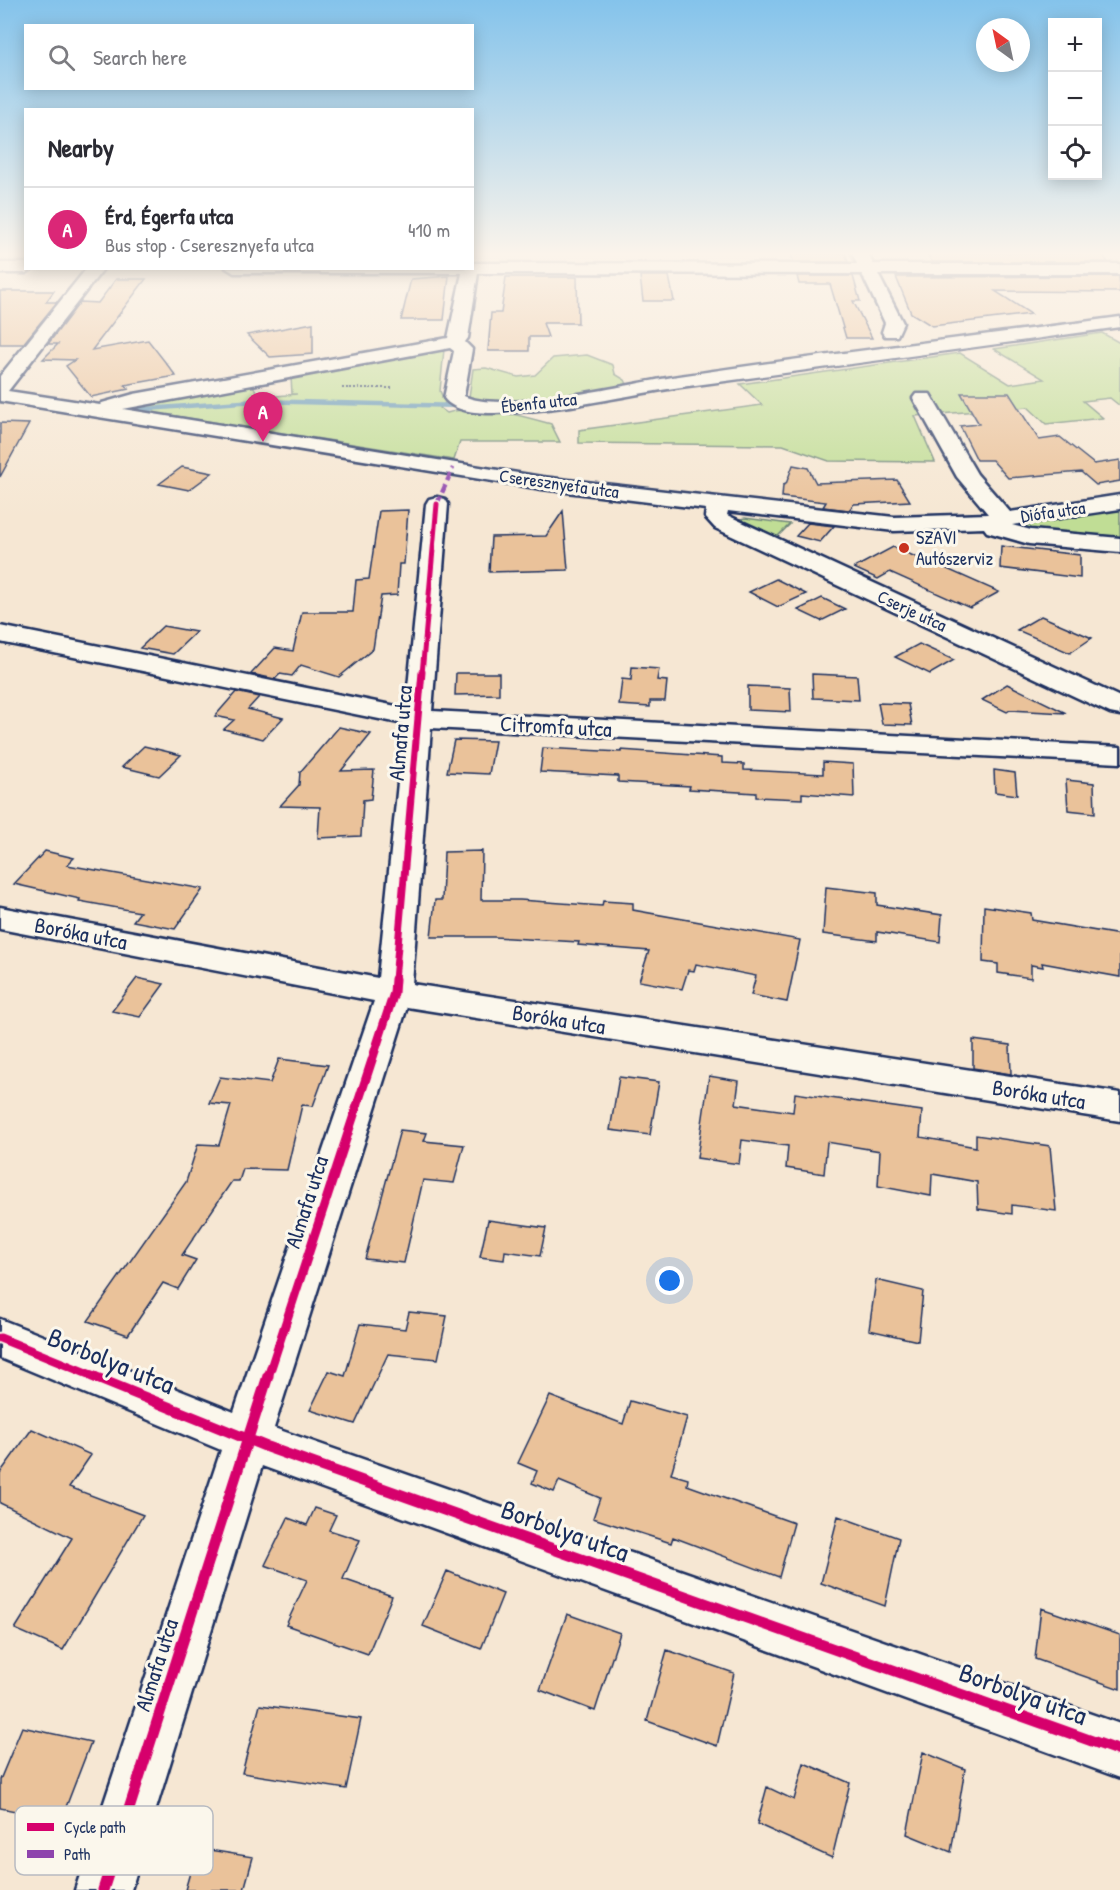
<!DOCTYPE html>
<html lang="en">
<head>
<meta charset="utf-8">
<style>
  body { margin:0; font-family:"Patrick Hand",sans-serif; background:#f2f2f3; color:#2b2b33 }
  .controls { position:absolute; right:18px; top:18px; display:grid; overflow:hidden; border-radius:0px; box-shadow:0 3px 15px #0003 }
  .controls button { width:54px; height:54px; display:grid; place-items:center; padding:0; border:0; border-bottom:2px solid #e1e1e2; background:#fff; color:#2b2b33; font:30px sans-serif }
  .compass { position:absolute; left:976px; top:18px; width:54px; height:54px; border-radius:50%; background:#fff; box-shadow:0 3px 15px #0003; rotate:327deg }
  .you { position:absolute; left:670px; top:1281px; width:21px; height:21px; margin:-15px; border:4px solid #fff; border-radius:50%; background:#1a73e8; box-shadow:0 0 0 9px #1a73e833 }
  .badge { display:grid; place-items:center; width:39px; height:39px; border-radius:50%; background:#db2777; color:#fff; font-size:20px; font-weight:700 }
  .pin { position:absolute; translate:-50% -50px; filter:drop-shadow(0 2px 3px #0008) }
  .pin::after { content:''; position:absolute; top:32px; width:21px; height:18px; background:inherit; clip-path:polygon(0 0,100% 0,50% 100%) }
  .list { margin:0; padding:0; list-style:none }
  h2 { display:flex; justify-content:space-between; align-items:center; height:78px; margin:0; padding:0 24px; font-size:26px }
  h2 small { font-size:20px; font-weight:400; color:#7c7c81 }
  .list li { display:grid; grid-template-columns:39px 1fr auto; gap:18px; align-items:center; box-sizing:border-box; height:84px; padding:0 24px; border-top:2px solid #e1e1e2 }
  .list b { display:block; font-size:22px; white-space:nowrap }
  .list p { margin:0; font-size:20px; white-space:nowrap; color:#7c7c81 }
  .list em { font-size:20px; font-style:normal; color:#7c7c81 }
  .icon { flex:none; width:33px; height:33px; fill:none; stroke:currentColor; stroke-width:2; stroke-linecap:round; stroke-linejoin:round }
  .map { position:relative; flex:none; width:1120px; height:1890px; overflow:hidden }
  .search { position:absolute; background:#fff; box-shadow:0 3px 15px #0003; left:24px; top:24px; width:450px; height:66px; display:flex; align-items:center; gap:15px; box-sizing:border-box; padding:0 21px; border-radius:0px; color:#7c7c81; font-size:22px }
  .panel { position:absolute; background:#fff; box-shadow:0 3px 15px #0003; left:24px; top:108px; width:450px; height:162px; border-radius:0px }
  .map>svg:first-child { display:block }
</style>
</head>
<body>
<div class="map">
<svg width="1120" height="1890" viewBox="0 0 1120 1890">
  <rect width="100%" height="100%" fill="#f6e7d3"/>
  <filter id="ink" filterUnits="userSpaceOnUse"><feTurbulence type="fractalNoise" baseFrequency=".0167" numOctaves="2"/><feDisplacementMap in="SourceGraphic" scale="12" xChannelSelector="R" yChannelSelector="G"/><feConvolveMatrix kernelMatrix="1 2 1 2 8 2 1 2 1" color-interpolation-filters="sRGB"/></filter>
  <g filter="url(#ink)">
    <path fill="#c0dd95" stroke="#6e867a" stroke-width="1.5" d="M1102 333 1120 343V406L1110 398 1083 401 1103 418 1046 424 1028 407 915 416 935 462 829 461 783 445 579 443V430L762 405 740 384 960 353 1010 384 1044 379 994 349Z
      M444 349 440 391 445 403 440 408 447 413C479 403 519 415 551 424L560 442H460L454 460 150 412 143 413 118 409 252 384 258 394 276 396 297 394H292L291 377Z
      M587 355 613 365 615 374 625 380 628 386 573 396 501 403H482L469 397 473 369 486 368 518 377 535 375 553 358Z
      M1120 509V540L1030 531 1025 527V523Z
      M745 518 790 524 775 539 736 520Z"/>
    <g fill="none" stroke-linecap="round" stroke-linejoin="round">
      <path stroke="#6195b5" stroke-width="4.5" d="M133 410 255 401 462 406"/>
    </g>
    <path fill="#eac29a" stroke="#1b2f5e" stroke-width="1.5" d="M791 253H845L848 262H793Z
      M927 253H1101L1108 262H932Z
      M449 276 444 320H401L411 279Z
      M640 276H669L674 301H643Z
      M797 276H853L860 301H853L872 338H846L830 284H799Z
      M1119 276 1120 292 995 291 1031 314 932 326 911 313 896 277Z
      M506 277H577L578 323H543L548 337H529V351H488L491 313H501Z
      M116 279H146L92 350 148 340 176 376 125 385 129 389 91 397 66 366 75 360 43 359 58 344H48L80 302 98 303Z
      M0 291H54L46 302H57L23 344H0Z
      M313 323V354L270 357 247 335Z
      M961 393H1009L1039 440 1060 437 1094 464 1120 460V481L1096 485 1081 472 1008 478 992 460H977L960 426 979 424Z
      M0 423 29 424 0 477Z
      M793 465 808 468 816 483 897 480 910 501 854 504 849 510 823 507 826 502 782 497 783 485 786 484Z
      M182 467 212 473 189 490 159 484Z
      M408 510 404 564H399L397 595 381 596 373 649 339 677 301 665 292 676 280 674 275 679 251 674 275 648 293 651 302 612H353L356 580 369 579 379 511Z
      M563 511 568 570 489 572 491 537 546 536Z
      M808 523 834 526 820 542 796 536Z
      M1001 546 1080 555V578L1000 568Z
      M893 547 934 565 936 564 999 592 970 608 890 572 878 579 854 568Z
      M776 579 806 594 778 607 749 592Z
      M822 598 845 609 821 621 798 610Z
      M1041 616 1092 638 1070 653 1017 630Z
      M163 626 196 632 173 654 140 648Z
      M919 644 954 660 930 674 895 657Z
      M632 667 659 669 657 680 667 681 665 701H650V707L619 705 622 679 631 680Z
      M456 673H499V694L455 695Z
      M812 674 857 676 859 700 813 698Z
      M1007 684 1066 713 1010 710 1007 712 982 700Z
      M748 686 790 688 791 712 748 710Z
      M236 692 259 697 248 709 283 718 263 739 224 729 234 720 215 716Z
      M878 703 908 704 912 725 882 724Z
      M339 727 371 734 341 771 374 770 371 799 363 800 361 836 318 838 320 807 280 806 299 785 300 772Z
      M454 740 495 741 489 774 447 772Z
      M144 746 181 755 159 776 122 767Z
      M543 748 621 752V750L722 757V763L744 764V770L823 774V762L853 764 854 797 802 793V799L756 797V793L689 789 690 786 618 782V776L540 772Z
      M994 770 1015 773 1017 795 995 792Z
      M1066 780 1094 783 1095 813 1068 810Z
      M45 851 74 858 67 865 203 889 175 929 133 921 140 912 79 901 80 899 14 884Z
      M482 851 481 900H520L602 906 603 901 633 903V910L800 940 787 1002 751 995 756 976 696 964 694 971 688 970 682 989 639 981 649 951 578 945 579 942 494 937H431L435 900H442L444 852Z
      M826 887 877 893V905L942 915 940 942 877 932V941L823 934Z
      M984 906 1031 913 1032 920 1120 935V977L1042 963 1043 967 1031 965V978L998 973V964L983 962Z
      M137 978 164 984 140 1017 112 1011Z
      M973 1040 1010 1045 1011 1074 973 1068Z
      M279 1059 328 1065 313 1106 302 1105 287 1170 243 1169 239 1181H232L182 1255 196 1260 178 1289 163 1283 128 1335 88 1321 186 1182 198 1144 219 1145 231 1105 209 1103 220 1077 270 1083Z
      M709 1076 739 1081 736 1104 793 1112 795 1093 922 1111 920 1137 976 1147V1135L1050 1146 1056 1211 1012 1205V1214L978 1209 977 1182 932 1174 931 1196 878 1186 880 1151 827 1142 824 1174 786 1168 788 1146 742 1140 739 1164 697 1158Z
      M619 1077 659 1082 650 1135 610 1130Z
      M400 1130 427 1133 424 1141 464 1145 454 1183 423 1180 404 1263 365 1259Z
      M488 1220 546 1228 540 1256 505 1251 504 1260 480 1257Z
      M876 1280 923 1291 918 1341 869 1330Z
      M409 1312 447 1316 438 1359 388 1354 355 1424 310 1410 329 1371 345 1376 360 1324 405 1329Z
      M550 1396 623 1424 630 1401 687 1417 671 1474 688 1479 687 1485 794 1523 779 1577 673 1537 671 1543 593 1518 600 1498 559 1481 554 1492 532 1483 537 1471 518 1463Z
      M32 1429 91 1455 69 1487 143 1515 63 1650 15 1629 72 1538 0 1503V1473Z
      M315 1508 336 1515 329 1530 360 1540 343 1579 392 1596 368 1654 286 1625 307 1580 265 1565 288 1518 307 1525Z
      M838 1516 899 1538 885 1606 821 1583Z
      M447 1571 503 1594 481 1649 423 1626Z
      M1041 1608 1120 1635V1689L1035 1659Z
      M567 1614 620 1633 595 1711 540 1690Z
      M667 1650 734 1673 717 1746 647 1721Z
      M260 1705 361 1719 346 1789 242 1773Z
      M22 1727 91 1742 61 1820 0 1808V1780Z
      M923 1752 965 1769 951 1852 907 1834Z
      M804 1763 850 1783 832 1858 757 1824 767 1787 794 1800Z
      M197 1848 253 1857 244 1890H185Z"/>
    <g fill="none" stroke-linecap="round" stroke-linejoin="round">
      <defs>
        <path id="minor" d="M852 253H868L873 264H1120V274H878L903 323 897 336H885L882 332 885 323 862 274 478 273 468 338 465 342 472 349 464 396C503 415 632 383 679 376 826 354 973 337 1120 317V327C976 347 832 367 688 386 623 395 560 412 495 413 479 413 454 412 444 398L454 351 450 348 123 409 542 477 894 517 988 514 957 477 913 398 916 394H930L977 474 1010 512 1120 495V509L1012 525 1031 530 1120 538V552L1029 544 987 532 984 528 894 531 728 511 727 515 1120 697V715L1110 713 715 528 705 517 706 509 542 489 0 401V376L87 268H104L8 391 100 405 102 403 134 394 448 338 462 273H234L226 268H472V263L857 264Z
          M0 263H26V268H34L26 273H0Z
          M437 497 445 499 448 504 432 711 1120 747V763L431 728 412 984 1120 1093V1121L407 1007 274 1428 1120 1724V1778L262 1466 131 1890H75L221 1450 0 1358V1319L234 1412 374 1001 0 929V907L378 978 404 724 0 642V626L406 708 426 504 429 499Z"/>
      </defs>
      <use href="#minor" stroke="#1b2f5e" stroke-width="5"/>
      <path stroke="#1b2f5e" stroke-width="2" stroke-dasharray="2 2" stroke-linecap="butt" d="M342 388H393"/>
      <use href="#minor" fill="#fbf7ec" fill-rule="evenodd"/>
      <path stroke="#8e44ad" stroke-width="4.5" stroke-dasharray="8 4.5" stroke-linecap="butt" d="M437 504 453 468"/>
      <defs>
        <path id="cycleway-far3" d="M422 674 437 504"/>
        <path id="cycleway-far2" d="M395 980 422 672"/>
        <path id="cycleway-far1" d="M0 1338 96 1377
          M268 1377 394 993 395 979"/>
        <path id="cycleway" d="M92 1376 267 1447 1120 1751
          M103 1890 268 1376"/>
      </defs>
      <use href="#cycleway-far3" stroke="#fbf7ec" stroke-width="8"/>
      <use href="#cycleway-far2" stroke="#fbf7ec" stroke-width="10"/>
      <use href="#cycleway-far1" stroke="#fbf7ec" stroke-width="13"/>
      <use href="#cycleway" stroke="#fbf7ec" stroke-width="15"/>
      <use href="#cycleway-far3" stroke="#d6006c" stroke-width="5"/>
      <use href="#cycleway-far2" stroke="#d6006c" stroke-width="7"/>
      <use href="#cycleway-far1" stroke="#d6006c" stroke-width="9"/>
      <use href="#cycleway" stroke="#d6006c" stroke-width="11"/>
    </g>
  </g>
  <linearGradient id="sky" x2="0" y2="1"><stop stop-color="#84c3eb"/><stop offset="0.49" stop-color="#fbf4eb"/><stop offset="1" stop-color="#fbf4eb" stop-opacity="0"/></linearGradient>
  <rect width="1120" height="518" fill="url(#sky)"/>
  <circle fill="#c8321e" stroke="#fbf7ec" stroke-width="2" cx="904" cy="548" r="6"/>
  <g text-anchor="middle" stroke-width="6" stroke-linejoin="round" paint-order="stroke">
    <g font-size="18" fill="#1b2f5e" stroke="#fbf7ec">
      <text transform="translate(539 403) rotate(-6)" y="6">Ébenfa utca</text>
      <text transform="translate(559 484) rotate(8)" y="6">Cseresznyefa utca</text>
      <text transform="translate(1053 512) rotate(-8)" y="6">Diófa utca</text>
      <text transform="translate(912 611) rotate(25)" y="6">Cserje utca</text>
    </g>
    <g font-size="18" fill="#1b2f5e" stroke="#fbf7ec" text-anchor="start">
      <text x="916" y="544">SZAVI<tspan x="916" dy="21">Autószerviz</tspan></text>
    </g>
    <g font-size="22" fill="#1b2f5e" stroke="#fbf7ec">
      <text transform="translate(556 726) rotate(3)" y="8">Citromfa utca</text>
      <text transform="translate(400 733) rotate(-85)" y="8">Almafa utca</text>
      <text transform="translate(81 933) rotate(11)" y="8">Boróka utca</text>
      <text transform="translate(559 1019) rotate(9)" y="8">Boróka utca</text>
      <text transform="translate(1039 1094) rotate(9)" y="8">Boróka utca</text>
      <text transform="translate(306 1202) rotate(-72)" y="8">Almafa utca</text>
      <text transform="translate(156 1665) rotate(-72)" y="8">Almafa utca</text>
    </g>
    <g font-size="27" fill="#1b2f5e" stroke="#fbf7ec">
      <text transform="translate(111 1361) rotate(22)" y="9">Borbolya utca</text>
      <text transform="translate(565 1531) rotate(20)" y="9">Borbolya utca</text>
      <text transform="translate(1023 1694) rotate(20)" y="9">Borbolya utca</text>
    </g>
  </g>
  <rect x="15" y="1806" width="198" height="69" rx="9" fill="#fbf7ec" stroke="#b8bbc1" stroke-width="1.5"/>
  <rect x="27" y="1823" width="27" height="8" fill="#d6006c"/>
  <rect x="27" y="1850" width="27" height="8" fill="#8e44ad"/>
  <g font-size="16" fill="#1b2f5e">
    <text x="64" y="1833">Cycle path</text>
    <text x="64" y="1860">Path</text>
  </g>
</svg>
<div class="controls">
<button>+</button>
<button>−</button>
<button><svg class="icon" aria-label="locate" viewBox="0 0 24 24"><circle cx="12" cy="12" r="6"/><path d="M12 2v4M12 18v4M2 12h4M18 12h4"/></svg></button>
</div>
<svg class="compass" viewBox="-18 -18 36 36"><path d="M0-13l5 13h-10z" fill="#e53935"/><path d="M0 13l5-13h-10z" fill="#7c7c81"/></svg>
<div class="you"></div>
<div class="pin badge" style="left:263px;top:442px">A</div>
<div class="search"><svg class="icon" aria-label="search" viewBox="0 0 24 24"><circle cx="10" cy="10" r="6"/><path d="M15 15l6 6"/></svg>Search here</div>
<section class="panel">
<h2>Nearby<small></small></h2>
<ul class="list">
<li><span class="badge">A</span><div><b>Érd, Égerfa utca</b><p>Bus stop · Cseresznyefa utca</p></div><em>410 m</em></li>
</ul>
</section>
</div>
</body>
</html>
